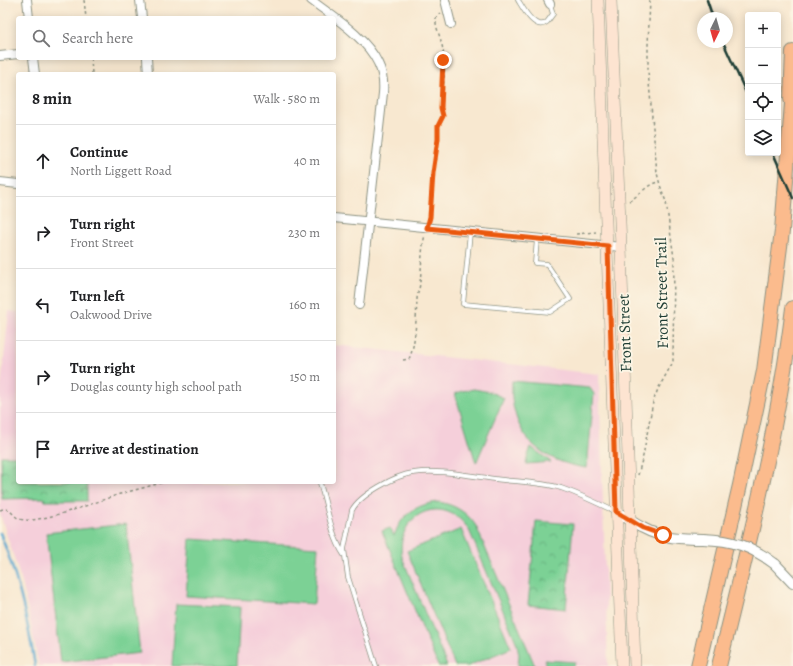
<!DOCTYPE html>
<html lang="en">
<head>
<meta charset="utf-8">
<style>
  body { margin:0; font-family:Alegreya,serif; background:#f2f2f2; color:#202124 }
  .controls { position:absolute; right:12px; top:12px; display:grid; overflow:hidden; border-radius:4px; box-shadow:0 2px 10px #0003 }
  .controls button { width:36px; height:36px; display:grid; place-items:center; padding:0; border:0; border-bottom:1px solid #e0e0e0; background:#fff; color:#202124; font:20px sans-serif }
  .compass { position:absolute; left:697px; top:12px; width:36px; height:36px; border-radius:50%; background:#fff; box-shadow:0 2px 10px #0003; rotate:185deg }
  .stop { position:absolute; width:12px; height:12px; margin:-9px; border:3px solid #ea580c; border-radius:50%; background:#fff }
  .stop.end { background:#ea580c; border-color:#fff; box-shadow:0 1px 4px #0008 }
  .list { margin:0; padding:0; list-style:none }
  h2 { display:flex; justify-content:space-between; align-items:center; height:52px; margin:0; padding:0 16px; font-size:17px }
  h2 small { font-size:13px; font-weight:400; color:#757577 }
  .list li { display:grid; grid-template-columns:26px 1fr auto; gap:12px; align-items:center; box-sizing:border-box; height:72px; padding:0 16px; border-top:1px solid #e0e0e0 }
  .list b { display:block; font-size:15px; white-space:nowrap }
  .list p { margin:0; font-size:13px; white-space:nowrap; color:#757577 }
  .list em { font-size:13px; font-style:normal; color:#757577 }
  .icon { flex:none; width:22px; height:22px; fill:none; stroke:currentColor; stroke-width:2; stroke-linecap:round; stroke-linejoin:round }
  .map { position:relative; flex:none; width:793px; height:666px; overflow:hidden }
  .search { position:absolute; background:#fff; box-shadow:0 2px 10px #0003; left:16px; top:16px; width:320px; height:44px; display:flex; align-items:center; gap:10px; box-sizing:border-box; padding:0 14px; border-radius:4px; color:#757577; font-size:15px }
  .panel { position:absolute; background:#fff; box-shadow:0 2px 10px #0003; left:16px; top:72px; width:320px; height:412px; border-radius:4px }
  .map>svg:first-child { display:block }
</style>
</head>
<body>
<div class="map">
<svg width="793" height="666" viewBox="0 0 793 666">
  <defs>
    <pattern id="park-crowns" width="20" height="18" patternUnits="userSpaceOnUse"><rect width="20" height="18" fill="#7cd195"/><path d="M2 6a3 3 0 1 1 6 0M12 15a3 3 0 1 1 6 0" fill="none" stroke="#65ab7a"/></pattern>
  </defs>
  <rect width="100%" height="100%" fill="#fcf5e5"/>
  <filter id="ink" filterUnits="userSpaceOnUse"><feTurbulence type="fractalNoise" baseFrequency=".025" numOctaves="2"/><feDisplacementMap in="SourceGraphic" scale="8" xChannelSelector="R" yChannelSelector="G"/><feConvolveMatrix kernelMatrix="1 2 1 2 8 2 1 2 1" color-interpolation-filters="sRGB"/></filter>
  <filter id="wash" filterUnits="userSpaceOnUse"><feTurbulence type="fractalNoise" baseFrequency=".012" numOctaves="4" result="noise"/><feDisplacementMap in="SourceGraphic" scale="16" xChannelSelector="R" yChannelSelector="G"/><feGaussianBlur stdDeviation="0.9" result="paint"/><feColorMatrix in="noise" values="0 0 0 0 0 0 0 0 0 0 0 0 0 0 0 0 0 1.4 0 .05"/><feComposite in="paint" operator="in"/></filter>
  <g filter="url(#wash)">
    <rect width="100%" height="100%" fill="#f8e8d0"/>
    <path fill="#f5cfda" d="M9 311 18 312V482H334V345L599 374 608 666H39L23 586 0 514V395Z"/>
    <path fill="#7cd195" stroke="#4e8764" d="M512 381 590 388 594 394 587 468C551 463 522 446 514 409 511 400 512 390 512 381Z
      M474 389 490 392 504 398 476 463 455 394 462 391Z
      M531 447 551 462 526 464 527 458Z
      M439 502C455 505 467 512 476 526L535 666H518L519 655 517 644 469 530C445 492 395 512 402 557L447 666H438L382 531 390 528 394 536C401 515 416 504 439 502Z
      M126 524 140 653 61 662 46 533Z
      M461 529 511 648 468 666H455L407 551Z
      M190 539 318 547 314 604 186 596Z
      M176 604 240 607 237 666H172Z
      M545 660 575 662 574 666H545Z"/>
    <path fill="url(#park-crowns)" stroke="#4e8764" d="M1 456H18V482H87V501H45L44 498 2 499Z
      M536 521 573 524 566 609 528 605Z"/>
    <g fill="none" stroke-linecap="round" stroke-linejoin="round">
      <path stroke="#57a8d1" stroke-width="2.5" d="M0 533C17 575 28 621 35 666"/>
    </g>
  </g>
  <g filter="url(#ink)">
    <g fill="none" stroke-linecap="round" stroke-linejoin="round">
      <defs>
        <path id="service" d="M518 0C523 8 535 32 547 22 549 20 551 16 553 14L550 4
          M470 232 463 304 550 312 570 299 547 264 535 263 537 239
          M320 483C327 506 331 535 344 555
          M376 666 348 577 344 549 352 510C360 495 396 475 413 473 440 469 468 476 495 479 517 482 540 482 561 488 579 494 597 503 614 511"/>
        <path id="minor" d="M27 0 29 18
          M140 0 142 18
          M311 0C333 17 366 37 378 63 383 73 384 82 383 93L359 305
          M445 0 451 24
          M548 0 550 4
          M0 56 18 54
          M33 58 35 74
          M147 58 148 74
          M0 182 18 184
          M334 218 621 247"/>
        <path id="tertiary" d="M617 512C625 517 634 524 643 528 661 538 683 539 703 539
          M775 564 793 583"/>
        <path id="secondary" d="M598 0 622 666
          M611 0 621 247 635 666"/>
        <path id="motorway" d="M791 99 793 52
          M698 666 740 485 764 371 782 231 793 91
          M719 666C748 548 778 429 793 308"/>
      </defs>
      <use href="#service" stroke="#8c9282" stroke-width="5.5"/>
      <use href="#minor" stroke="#8c9282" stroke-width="10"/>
      <use href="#tertiary" stroke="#8c9282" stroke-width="12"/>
      <use href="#secondary" stroke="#8c9282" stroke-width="12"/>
      <use href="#motorway" stroke="#8c9282" stroke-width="16"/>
      <path stroke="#8c9282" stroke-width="1.5" stroke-dasharray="3 3" stroke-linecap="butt" d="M84 0 86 18
        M91 58 92 74
        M629 201C639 196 647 184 658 182
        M429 220 433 173 438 139V126L443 116 441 108C443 88 446 64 442 45 440 35 435 27 436 18L441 13
        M576 234 596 232
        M403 360 409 359C416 344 416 317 417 300 417 294 420 288 420 282 422 266 421 250 425 235
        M638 475 643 456 653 402 658 389 673 362 674 258 666 202 660 185 657 173 648 71V45L650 0
        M0 510C11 505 11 516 20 519 26 521 33 520 38 519 66 514 93 503 120 494 135 490 150 486 164 482"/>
      <use href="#service" stroke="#fff" stroke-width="4"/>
      <use href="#minor" stroke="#fff" stroke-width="8"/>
      <use href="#tertiary" stroke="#fff" stroke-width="10"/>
      <use href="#secondary" stroke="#fde4d1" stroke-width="11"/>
      <use href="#motorway" stroke="#fbbb8d" stroke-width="14"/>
      <path stroke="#1f3d34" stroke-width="2.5" d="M707 0 713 18
        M723 42 748 97
        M773 153 793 198"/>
      <defs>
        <path id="tertiary-bridge" d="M703 539C733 540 751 546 775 564"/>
      </defs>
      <use href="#tertiary-bridge" stroke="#8c9282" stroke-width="12" stroke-linecap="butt"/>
      <use href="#tertiary-bridge" stroke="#fff" stroke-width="10"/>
    </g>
  </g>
  <g fill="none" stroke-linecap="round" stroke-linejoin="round" filter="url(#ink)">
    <path stroke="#ea580c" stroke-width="5" d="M443 60 441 108 443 116 438 126V139L433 173 430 217 427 228 608 246 616 512 643 528 663 535"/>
  </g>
  <g text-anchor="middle" stroke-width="3.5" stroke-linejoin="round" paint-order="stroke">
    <g font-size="16" fill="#1f3d34" stroke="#fcf5e5">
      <text transform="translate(661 293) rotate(-91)" y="6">Front Street Trail</text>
      <text transform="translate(624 333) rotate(-92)" y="6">Front Street</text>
    </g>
  </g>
</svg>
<div class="controls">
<button>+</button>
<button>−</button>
<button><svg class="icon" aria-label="locate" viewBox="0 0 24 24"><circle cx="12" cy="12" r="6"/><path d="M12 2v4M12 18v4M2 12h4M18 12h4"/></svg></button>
<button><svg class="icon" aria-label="layers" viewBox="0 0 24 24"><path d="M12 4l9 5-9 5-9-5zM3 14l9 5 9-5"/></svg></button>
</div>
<svg class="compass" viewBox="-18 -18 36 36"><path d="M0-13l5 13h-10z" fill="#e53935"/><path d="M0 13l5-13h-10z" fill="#757577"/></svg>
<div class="stop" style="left:663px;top:535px"></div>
<div class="stop end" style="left:443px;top:60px"></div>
<div class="search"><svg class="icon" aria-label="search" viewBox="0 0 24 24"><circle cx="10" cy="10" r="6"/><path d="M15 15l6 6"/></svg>Search here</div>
<section class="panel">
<h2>8 min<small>Walk · 580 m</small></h2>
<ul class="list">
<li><svg class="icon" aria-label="ahead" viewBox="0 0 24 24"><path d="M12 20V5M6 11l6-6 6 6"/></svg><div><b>Continue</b><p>North Liggett Road</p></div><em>40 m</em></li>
<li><svg class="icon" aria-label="right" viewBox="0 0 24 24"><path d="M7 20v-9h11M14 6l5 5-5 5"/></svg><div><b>Turn right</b><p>Front Street</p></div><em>230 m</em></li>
<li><svg class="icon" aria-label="left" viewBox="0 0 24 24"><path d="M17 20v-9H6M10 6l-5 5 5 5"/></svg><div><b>Turn left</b><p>Oakwood Drive</p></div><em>160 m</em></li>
<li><svg class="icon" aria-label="right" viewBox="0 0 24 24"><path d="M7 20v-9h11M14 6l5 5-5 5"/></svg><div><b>Turn right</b><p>Douglas county high school path</p></div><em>150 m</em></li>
<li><svg class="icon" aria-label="arrive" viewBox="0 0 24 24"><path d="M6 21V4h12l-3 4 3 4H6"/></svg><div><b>Arrive at destination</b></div></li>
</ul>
</section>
</div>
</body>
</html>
